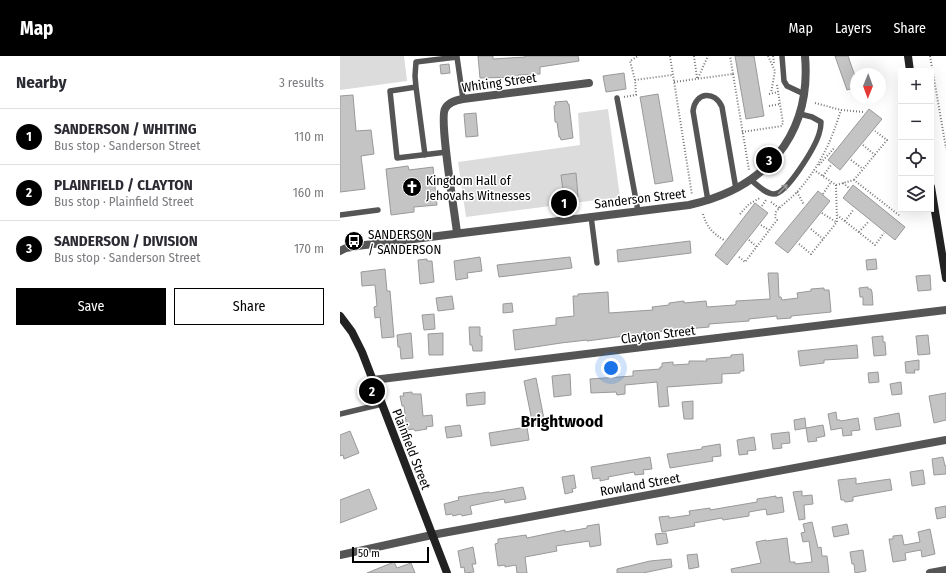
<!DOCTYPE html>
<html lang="en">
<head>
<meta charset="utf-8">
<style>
  body { margin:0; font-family:"Fira Sans Condensed",sans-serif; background:#f7f7f7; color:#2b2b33 }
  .controls { position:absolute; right:12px; top:12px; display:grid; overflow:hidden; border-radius:0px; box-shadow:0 4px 16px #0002 }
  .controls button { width:36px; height:36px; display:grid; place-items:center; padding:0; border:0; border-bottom:1px solid #e1e1e2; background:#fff; color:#2b2b33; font:20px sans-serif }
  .compass { position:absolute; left:510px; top:12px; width:36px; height:36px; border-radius:50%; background:#fff; box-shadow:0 4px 16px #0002; rotate:181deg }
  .scale { position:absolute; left:12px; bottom:10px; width:77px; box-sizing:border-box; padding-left:4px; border:2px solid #000; border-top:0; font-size:11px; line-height:14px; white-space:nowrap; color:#000; -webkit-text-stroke:3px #fff; paint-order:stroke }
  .you { position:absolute; left:271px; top:312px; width:14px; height:14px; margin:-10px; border:3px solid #fff; border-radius:50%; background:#1a73e8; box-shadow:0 0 0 6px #1a73e833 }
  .badge { display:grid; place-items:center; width:26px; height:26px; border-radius:50%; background:#000; color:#fff; font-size:13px; font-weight:700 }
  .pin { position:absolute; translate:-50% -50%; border:2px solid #fff; box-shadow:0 1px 4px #0006 }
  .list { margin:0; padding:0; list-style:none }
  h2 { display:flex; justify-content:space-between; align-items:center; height:52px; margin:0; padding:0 16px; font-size:17px }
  h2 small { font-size:13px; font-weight:400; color:#7c7c81 }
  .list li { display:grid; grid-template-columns:26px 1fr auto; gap:12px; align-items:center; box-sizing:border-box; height:56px; padding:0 16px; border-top:1px solid #e1e1e2 }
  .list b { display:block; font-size:15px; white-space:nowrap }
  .list p { margin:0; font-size:13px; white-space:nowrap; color:#7c7c81 }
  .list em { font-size:13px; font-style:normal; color:#7c7c81 }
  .actions { display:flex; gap:8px; padding:12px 16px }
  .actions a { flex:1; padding:9px 0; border:1px solid #000; border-radius:0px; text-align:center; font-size:14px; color:#000 }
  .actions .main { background:#000; color:#fff }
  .icon { flex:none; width:22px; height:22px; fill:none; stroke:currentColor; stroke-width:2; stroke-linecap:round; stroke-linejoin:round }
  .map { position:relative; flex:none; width:606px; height:517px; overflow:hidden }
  header { display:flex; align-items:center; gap:24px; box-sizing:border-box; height:56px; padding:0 20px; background:#000; color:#fff }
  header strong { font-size:19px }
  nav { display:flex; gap:22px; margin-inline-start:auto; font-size:14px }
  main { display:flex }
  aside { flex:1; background:#fff }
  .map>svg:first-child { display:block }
</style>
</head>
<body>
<header>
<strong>Map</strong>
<nav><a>Map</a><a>Layers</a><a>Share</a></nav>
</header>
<main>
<aside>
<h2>Nearby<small>3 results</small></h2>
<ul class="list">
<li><span class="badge">1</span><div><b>SANDERSON / WHITING</b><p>Bus stop · Sanderson Street</p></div><em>110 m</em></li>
<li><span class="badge">2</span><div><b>PLAINFIELD / CLAYTON</b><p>Bus stop · Plainfield Street</p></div><em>160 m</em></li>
<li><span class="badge">3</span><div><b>SANDERSON / DIVISION</b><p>Bus stop · Sanderson Street</p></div><em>170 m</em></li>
</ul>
<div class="actions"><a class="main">Save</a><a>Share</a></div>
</aside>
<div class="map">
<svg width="606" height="517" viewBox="0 0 606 517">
  <rect width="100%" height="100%" fill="#fff"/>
  <path fill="#dcdcdc" d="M0 0H64L67 25 0 34Z
    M268 53 280 141 126 161 118 106 240 89 238 57Z"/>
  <path fill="#c4c4c4" stroke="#999" d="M138 0H153V3L185 1V0H238L239 5 200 11V18L178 19V21L140 22Z
    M395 0H414L424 60 406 63Z
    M495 0H508L516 23V31L507 34Z
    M109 8 110 17 101 18 100 9Z
    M284 17 286 33 266 36 263 20Z
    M318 38 333 125 315 128 300 41Z
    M13 39 16 75 31 74 34 98 21 100 25 133 0 136V40Z
    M227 45 228 48H229L233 82 221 84 220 81H219L217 66H215L214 50 216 49 215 46Z
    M529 53 542 63 500 114 488 104Z
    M136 57 138 80 126 81 124 58Z
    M68 110 69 114 93 111 97 149 74 151V156L51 159 46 113Z
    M236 117 238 141 224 142 221 119Z
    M513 129 565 171 555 184 503 142Z
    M478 135 490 145 448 197 435 187Z
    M415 147 428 157 387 209 375 199Z
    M350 185 351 197 278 206 277 194Z
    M140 201 142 215 127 217 128 222 116 224 114 205Z
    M230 201 232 212 159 221 157 209Z
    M87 203V205H92L94 226 80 228 78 204Z
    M536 203 537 213 527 214 526 204Z
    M45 213 47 235H50L54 281 42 282 40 261 35 262 34 251 37 250 35 229 22 230 21 216Z
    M428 217H438L439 241H441L442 244 458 242 457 237 471 235V233L484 232V234H489L491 256 451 260V262L437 263V260L409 263V265L369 268V271L314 276 247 285V284L221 287 175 294 173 274 216 269V262L234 260 233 240H238V238L268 236 269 257 313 254 312 251 329 249V247L344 245V247L366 245 367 251 395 249 396 248V245L430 243Z
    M590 219 591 234 578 235 576 220Z
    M528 231V233H531L532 236 533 249H523V241H520L519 232Z
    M112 240 114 253 98 255 96 242Z
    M172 247 173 256 163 257V248Z
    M94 258 95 273 84 274 82 259Z
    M129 271H140V280H142V295H133L132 289H130Z
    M71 277 73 302 61 303 60 291H58L57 279Z
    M103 277V299H89L88 278Z
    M588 279 590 298 578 299 576 280Z
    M543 280V286H545L546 299 534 300 532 281Z
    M517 289 518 302 484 304V307L460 310 458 295Z
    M403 298 404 315H400V317L382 318V327L327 331 329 350 319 351 317 326 285 329V338L277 339 276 336 251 337 250 323 293 320V315L320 313V311H322V307L333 306V309L349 308V305H367L366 303 391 301V299Z
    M579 304V314H574L575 317H566L565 306Z
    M538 316 539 326 529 327 528 317Z
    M230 318 231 339 214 341 212 320Z
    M196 322 205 368 193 370 184 325Z
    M561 326 562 338 552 339 550 328Z
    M72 336V338H81L83 360 92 359 93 370 86 371 87 373 75 375 74 373 67 374 64 350H62L60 340H64L63 337Z
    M145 336V348L127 350 126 338Z
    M606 337V364L594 367 589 340Z
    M353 345V363H344L342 346Z
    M496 356 497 364H500L501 365 518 362 520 374 511 375 512 379 503 380 502 372 491 374 488 358Z
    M559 357 561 370 536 374 534 362Z
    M465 362 466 372 483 369 485 380 476 382 477 385 468 386 466 372 455 374 454 364Z
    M120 369 122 380 107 382 105 371Z
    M187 371 189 384 151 390 149 377Z
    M10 375 19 397 4 403 3 399 0 400V379Z
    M449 376 450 387 441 388 442 392 433 393 431 378Z
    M414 381 416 394 407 395 408 398 399 399 397 384Z
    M380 388 381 400 372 401 373 405 330 412 327 398 362 393V391Z
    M310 401 312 413 303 414 304 418 295 419 294 416 268 421 269 423 260 425V422L253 423 251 411Z
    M603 401 605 410 606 409V418L594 419 592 403Z
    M583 414 585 428 572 430 570 416Z
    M234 419 236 432 232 433 233 436 225 438 222 421Z
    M516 422V428L550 423 552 434 518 440 513 441V445L505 446 504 444H501L498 424Z
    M183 431 186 443 165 447 164 443 130 450 132 458 122 460 121 458 113 460 112 458 106 459 104 448 119 444 118 441 149 436 150 437Z
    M29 433 37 453 0 467V444Z
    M462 435V440L472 439 473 448 464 449 465 463 459 464 453 436Z
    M436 440V442L442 441 444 456 427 459 426 453 409 456V460L383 464 382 462 354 467 355 470 322 476 319 461 329 460V462L350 459 349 455 370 452V454L417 446V443Z
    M606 450V461L597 463 595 452Z
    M472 466 478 492 481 491 482 500H487L489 517H392L391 513 421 507 416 486 426 484V485L447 482 450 506H455V508L472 506 469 485 463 486 461 477 465 476 463 468Z
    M259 468 261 489 250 491 249 485 216 490 217 495 185 501 187 517H177L176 509 165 511V509L158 510 155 488 158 487V483L186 479 187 482 225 474V476L247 472V470Z
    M507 468 509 478 494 481 492 471Z
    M590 473 595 498 582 501 581 494 565 497 566 504 553 506 549 483H553V480L562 479 564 489 580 486 578 476Z
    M326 477 328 487 317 489 315 478Z
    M133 491 136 508H132L134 516 125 517 124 511 121 512 118 495Z
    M523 494 526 515 515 517 514 508H512L510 496Z
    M357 498 359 511 349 513 347 499Z
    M331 503 332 511 303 517H277V513L310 505Z
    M54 506 57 512 71 507 75 517H27Z"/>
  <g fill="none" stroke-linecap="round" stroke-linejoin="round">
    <path stroke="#777" stroke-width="2" stroke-dasharray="1 2" stroke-linecap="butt" d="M330 0 352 139
      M354 0 357 22
      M428 0 435 15 431 37
      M433 0 434 7
      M590 0 606 92
      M393 18 409 114
      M358 22 368 0
      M295 24 290 5 298 0
      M334 26 393 18 390 0
      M437 29 443 67 442 69
      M429 38 438 36
      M284 41 296 39 295 24 332 19
      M475 47 501 54 524 56
      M429 50 440 48
      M402 76 442 70
      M523 89 535 99
      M511 104 523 113
      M479 109 495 91
      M483 120 491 109
      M514 124 547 84 535 75
      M503 127 509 132
      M496 129 514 124 560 160
      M457 136 464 149
      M483 138 491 126
      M431 146 439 152
      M422 150 426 144
      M482 157 496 166
      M363 158C367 171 372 177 384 184
      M400 158 409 148 420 142
      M497 159 535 189 544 177
      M505 165 514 153
      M421 169 429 174
      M471 173 483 183
      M519 176 529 165
      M409 184 417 191
      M459 188 471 198 497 166 496 129 474 114
      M399 201 405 206 437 164 435 161 436 156C442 148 451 143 458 135 480 110 491 86 501 54"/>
    <path stroke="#555" stroke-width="5.5" d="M442 0 444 25 447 30 464 38
      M76 31 75 20 76 6 117 1 123 43
      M277 42 298 155
      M85 99 76 31 50 35 57 102 107 96
      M411 124C417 129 426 138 434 138 447 138 475 91 479 78 480 75 481 70 481 66L472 61 460 58
      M368 145 353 55C355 36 375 34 382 51L396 133
      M0 159 38 154
      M251 160 257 207
      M0 358 42 348"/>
    <path stroke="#555" stroke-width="8" d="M117 177C115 158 99 64 105 53 108 46 117 44 123 43L249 27
      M0 195 6 192 17 190 349 149C424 133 472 80 465 0
      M33 324 606 254
      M0 499 92 479 606 384
      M590 517 606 514"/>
    <path stroke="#222" stroke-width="8" d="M568 0 570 15
      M591 131 606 222
      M0 260 12 276 22 296 107 517"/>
  </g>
  <defs><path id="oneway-shaft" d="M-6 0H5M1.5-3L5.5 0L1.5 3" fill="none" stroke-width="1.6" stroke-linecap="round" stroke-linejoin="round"/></defs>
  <use stroke="#999" href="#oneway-shaft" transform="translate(443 133) rotate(-45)"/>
  <defs>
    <symbol id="church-disc" viewBox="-11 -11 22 22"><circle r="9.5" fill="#000" stroke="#fff"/><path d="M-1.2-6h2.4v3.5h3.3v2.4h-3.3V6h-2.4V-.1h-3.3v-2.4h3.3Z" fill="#fff"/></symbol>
    <symbol id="bus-disc" viewBox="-11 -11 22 22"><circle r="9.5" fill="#000" stroke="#fff"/><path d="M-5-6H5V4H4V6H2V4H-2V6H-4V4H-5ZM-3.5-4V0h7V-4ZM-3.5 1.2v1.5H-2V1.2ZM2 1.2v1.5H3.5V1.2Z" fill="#fff"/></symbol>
  </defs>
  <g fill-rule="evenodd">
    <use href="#church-disc" x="61" y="120" width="22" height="22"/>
    <use href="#bus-disc" x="3" y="174" width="22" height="22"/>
  </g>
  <g text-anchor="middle" stroke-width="3" stroke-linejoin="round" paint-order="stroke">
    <g font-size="13" fill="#000" stroke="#fff">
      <text transform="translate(159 26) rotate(-8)" y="5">Whiting Street</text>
      <text transform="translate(300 142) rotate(-7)" y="5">Sanderson Street</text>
      <text transform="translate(318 278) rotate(-7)" y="5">Clayton Street</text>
      <text transform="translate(72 393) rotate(69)" y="5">Plainfield Street</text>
      <text transform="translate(300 428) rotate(-10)" y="5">Rowland Street</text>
    </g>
    <g font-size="13" fill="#000" stroke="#fff" text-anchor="start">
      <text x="86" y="129">Kingdom Hall of<tspan x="86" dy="15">Jehovahs Witnesses</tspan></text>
      <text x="28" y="183">SANDERSON<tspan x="28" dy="15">/ SANDERSON</tspan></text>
    </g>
    <g font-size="17" font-weight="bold" fill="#000" stroke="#fff">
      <text x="222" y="371">Brightwood</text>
    </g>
  </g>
</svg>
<div class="controls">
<button>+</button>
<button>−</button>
<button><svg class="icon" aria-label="locate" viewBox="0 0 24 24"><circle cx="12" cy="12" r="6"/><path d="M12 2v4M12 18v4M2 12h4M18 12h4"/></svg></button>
<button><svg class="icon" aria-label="layers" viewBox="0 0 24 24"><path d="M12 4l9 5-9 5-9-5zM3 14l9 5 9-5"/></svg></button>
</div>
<svg class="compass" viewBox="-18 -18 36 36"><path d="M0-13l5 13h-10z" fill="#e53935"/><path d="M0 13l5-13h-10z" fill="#7c7c81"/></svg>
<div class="scale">50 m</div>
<div class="you"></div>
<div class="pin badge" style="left:224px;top:147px">1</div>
<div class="pin badge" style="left:32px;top:335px">2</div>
<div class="pin badge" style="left:429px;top:104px">3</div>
</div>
</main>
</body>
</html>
